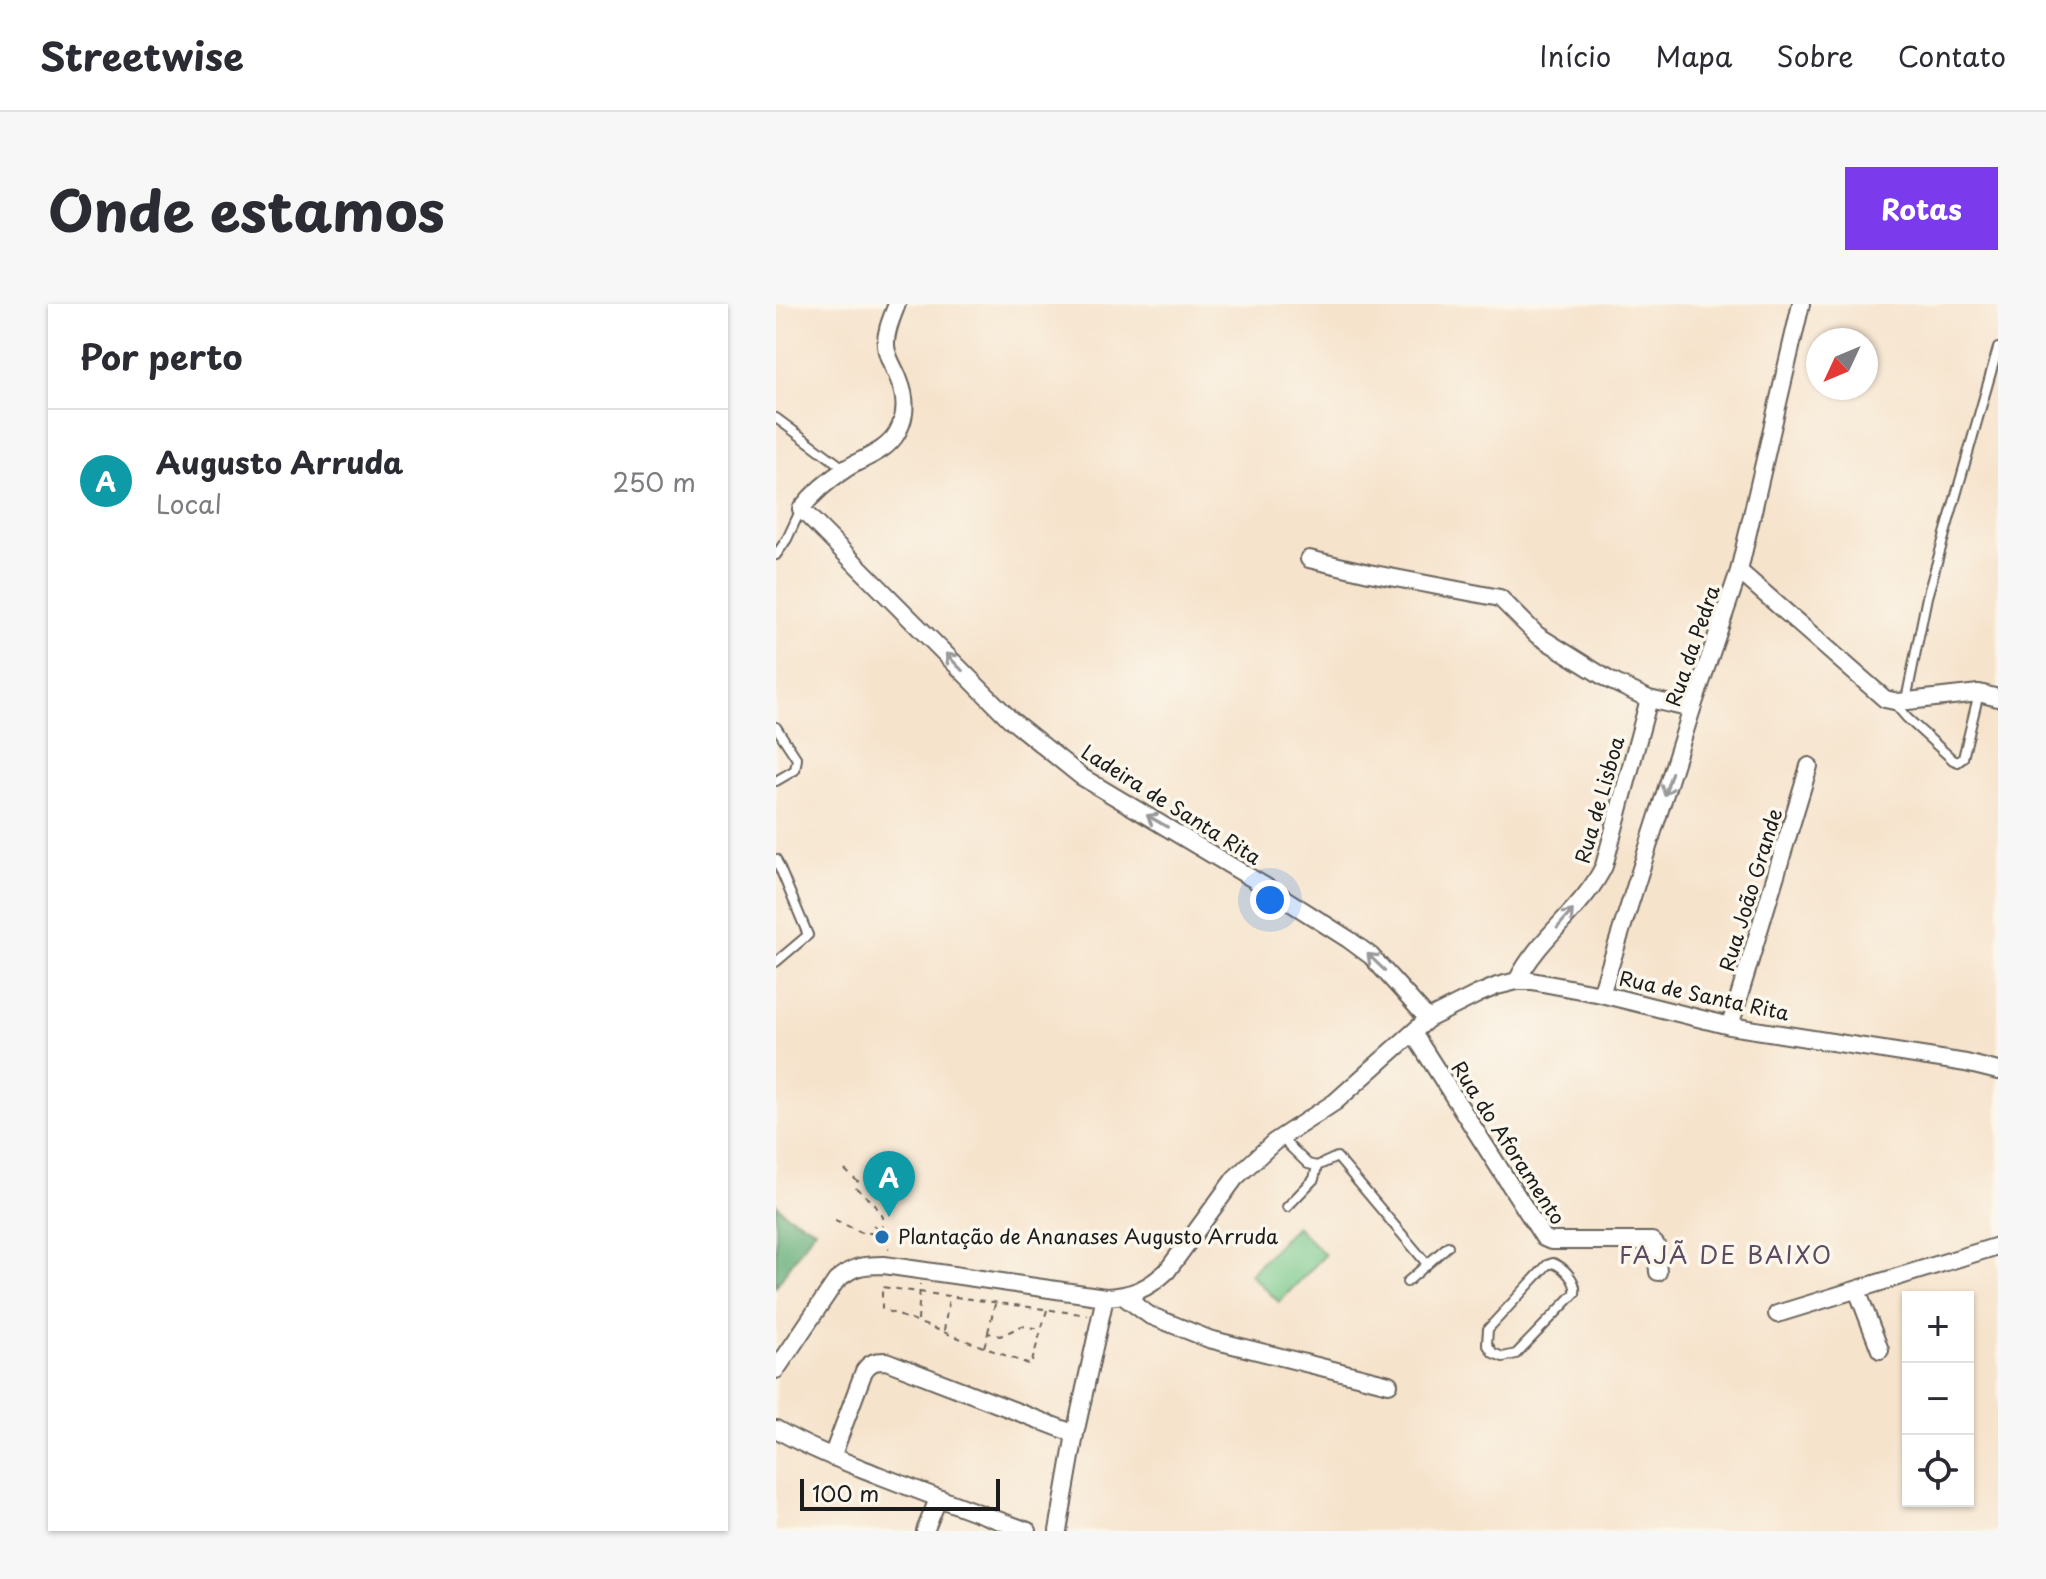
<!DOCTYPE html>
<html lang="pt">
<head>
<meta charset="utf-8">
<style>
  body { margin:0; font-family:"Playpen Sans",sans-serif; background:#f7f7f7; color:#2b2b33 }
  .controls { position:absolute; right:24px; bottom:24px; display:grid; overflow:hidden; border-radius:0px; box-shadow:0 2px 6px #0004 }
  .controls button { width:72px; height:72px; display:grid; place-items:center; padding:0; border:0; border-bottom:2px solid #e1e1e2; background:#fff; color:#2b2b33; font:40px sans-serif }
  .compass { position:absolute; left:1030px; top:24px; width:72px; height:72px; border-radius:50%; background:#fff; box-shadow:0 2px 6px #0004; rotate:226deg }
  .scale { position:absolute; left:24px; bottom:20px; width:200px; box-sizing:border-box; padding-left:8px; border:4px solid #1c1c1c; border-top:0; font-size:22px; line-height:28px; white-space:nowrap; color:#1c1c1c; -webkit-text-stroke:6px #fbf7ec; paint-order:stroke }
  .you { position:absolute; left:494px; top:596px; width:28px; height:28px; margin:-20px; border:6px solid #fff; border-radius:50%; background:#1a73e8; box-shadow:0 0 0 12px #1a73e833 }
  .badge { display:grid; place-items:center; width:52px; height:52px; border-radius:50%; background:#7c3aed; color:#fff; font-size:26px; font-weight:700 }
  .pin { position:absolute; translate:-50% -66px; filter:drop-shadow(0 2px 4px #0008) }
  .pin::after { content:''; position:absolute; top:42px; width:28px; height:24px; background:inherit; clip-path:polygon(0 0,100% 0,50% 100%) }
  .list { margin:0; padding:0; list-style:none }
  h2 { display:flex; justify-content:space-between; align-items:center; height:104px; margin:0; padding:0 32px; font-size:34px }
  h2 small { font-size:26px; font-weight:400; color:#7c7c81 }
  .list li { display:grid; grid-template-columns:52px 1fr auto; gap:24px; align-items:center; box-sizing:border-box; height:144px; padding:0 32px; border-top:2px solid #e1e1e2 }
  .list b { display:block; font-size:30px; white-space:nowrap }
  .list p { margin:0; font-size:26px; white-space:nowrap; color:#7c7c81 }
  .list em { font-size:26px; font-style:normal; color:#7c7c81 }
  .icon { flex:none; width:44px; height:44px; fill:none; stroke:currentColor; stroke-width:2; stroke-linecap:round; stroke-linejoin:round }
  .map { position:relative; flex:none; width:1222px; height:1227px; overflow:hidden; border-radius:0px }
  header { display:flex; align-items:center; gap:48px; box-sizing:border-box; height:112px; padding:0 40px; background:#fff; border-bottom:2px solid #e1e1e2 }
  header strong { font-size:38px }
  nav { display:flex; gap:44px; margin-inline-start:auto; font-size:28px }
  .intro { display:flex; align-items:center; justify-content:space-between; box-sizing:border-box; height:192px; padding:0 48px }
  h1 { margin:0; font-size:56px }
  .button { padding:20px 36px; border-radius:0px; background:#7c3aed; color:#fff; font-size:28px; font-weight:700 }
  main { display:flex; gap:48px; padding:0 48px }
  aside { flex:1; background:#fff; border-radius:0px; box-shadow:0 2px 6px #0004 }
  .map>svg:first-child { display:block }
</style>
</head>
<body>
<header>
<strong>Streetwise</strong>
<nav><a>Início</a><a>Mapa</a><a>Sobre</a><a>Contato</a></nav>
</header>
<div class="intro"><h1>Onde estamos</h1><a class="button">Rotas</a></div>
<main>
<aside>
<h2>Por perto<small></small></h2>
<ul class="list">
<li><span class="badge" style="background:#0f9aa8">A</span><div><b>Augusto Arruda</b><p>Local</p></div><em>250 m</em></li>
</ul>
</aside>
<div class="map">
<svg width="1222" height="1227" viewBox="0 0 1222 1227">
  <rect width="100%" height="100%" fill="#fbf7ec"/>
  <filter id="ink" filterUnits="userSpaceOnUse"><feTurbulence type="fractalNoise" baseFrequency=".0125" numOctaves="2"/><feDisplacementMap in="SourceGraphic" scale="16" xChannelSelector="R" yChannelSelector="G"/><feConvolveMatrix kernelMatrix="1 2 1 2 8 2 1 2 1" color-interpolation-filters="sRGB"/></filter>
  <filter id="wash" filterUnits="userSpaceOnUse"><feTurbulence type="fractalNoise" baseFrequency=".006" numOctaves="4" result="noise"/><feDisplacementMap in="SourceGraphic" scale="32" xChannelSelector="R" yChannelSelector="G"/><feGaussianBlur stdDeviation="1.8" result="paint"/><feColorMatrix in="noise" values="0 0 0 0 0 0 0 0 0 0 0 0 0 0 0 0 0 1.4 0 .05"/><feComposite in="paint" operator="in"/></filter>
  <g filter="url(#wash)">
    <rect width="100%" height="100%" fill="#f6e3cc"/>
    <path fill="#76c789" stroke="#497252" stroke-width="2" d="M520 922 549 951 503 998 474 970Z"/>
    <path fill="#60ac75" stroke="#3e6448" stroke-width="2" d="M0 900 10 910 39 925 0 982Z"/>
  </g>
  <g filter="url(#ink)">
    <g fill="none" stroke-linecap="round" stroke-linejoin="round">
      <defs>
        <path id="service" d="M0 114 69 165
          M0 251 11 235 25 205
          M1130 396 1151 293 1222 44
          M1117 398 1131 414 1177 456 1182 458 1187 454 1203 389
          M0 423 21 455 19 466 0 477
          M0 555 32 631 0 658
          M505 834 532 860 541 862 561 853 651 960
          M511 903 538 875 541 862
          M777 959C788 963 801 977 799 989L740 1050 727 1053 717 1049 711 1040 712 1025 771 961Z
          M631 978 672 942"/>
        <path id="minor" d="M121 0C116 13 109 28 110 42 111 55 119 64 123 76 130 93 131 112 121 129 111 147 88 154 71 164 54 175 38 188 25 205L234 415 306 473 487 581 572 635 595 652 652 715
          M533 255 593 269 724 294 761 331 833 376 873 395 916 405
          M963 267 1109 395 1123 398 1203 389 1222 394
          M741 677C762 633 807 606 828 562L873 395
          M825 690 916 405 963 267 1025 0
          M954 722 1033 462
          M637 729 768 934 775 937H876L880 941 882 968
          M1081 986 1104 1046
          M348 993 373 1011 433 1035 613 1080
          M1001 1010 1222 942
          M0 1066 60 977C77 962 86 961 108 961L329 993C355 992 372 985 391 967L459 874 498 838 559 798 652 715 702 690 721 682 741 677H756L825 690 954 722 1190 759 1222 767
          M0 1125C32 1144 67 1157 102 1171 151 1190 202 1209 252 1227
          M56 1153 88 1067C94 1058 99 1057 110 1057L299 1130
          M149 1227 162 1195
          M282 1227 299 1130 329 993"/>
      </defs>
      <use href="#service" stroke="#68625a" stroke-width="12"/>
      <use href="#minor" stroke="#68625a" stroke-width="20"/>
      <path stroke="#68625a" stroke-width="2" stroke-dasharray="6 6" stroke-linecap="butt" d="M69 866 82 878 80 884 97 898 107 913 106 929 113 945
        M59 916 87 929H106
        M97 921 105 928
        M271 1006 255 1061 106 1005V983L312 1011
        M142 1017 144 980
        M168 1027 173 993
        M212 1028 219 1000
        M208 1043 212 1029 224 1032 246 1022 265 1025"/>
      <use href="#service" stroke="#fff" stroke-width="8"/>
      <use href="#minor" stroke="#fff" stroke-width="16"/>
    </g>
    <defs><path id="oneway-shaft" d="M-6 0H5M1.5-3L5.5 0L1.5 3" fill="none" stroke-width="1.6" stroke-linecap="round" stroke-linejoin="round" transform="scale(2)"/></defs>
    <g stroke="#999">
      <use href="#oneway-shaft" transform="translate(178 358) rotate(-134)"/>
      <use href="#oneway-shaft" transform="translate(892 480) rotate(108)"/>
      <use href="#oneway-shaft" transform="translate(381 517) rotate(-150)"/>
      <use href="#oneway-shaft" transform="translate(789 615) rotate(-49)"/>
      <use href="#oneway-shaft" transform="translate(600 658) rotate(-136)"/>
    </g>
  </g>
  <circle fill="#1f6fb2" stroke="#fbf7ec" stroke-width="3" cx="106" cy="933" r="8"/>
  <g text-anchor="middle" stroke-width="7" stroke-linejoin="round" paint-order="stroke">
    <g font-size="20" fill="#1c1c1c" stroke="#fbf7ec">
      <text transform="translate(917 342) rotate(-71)" y="7">Rua da Pedra</text>
      <text transform="translate(824 496) rotate(-74)" y="7">Rua de Lisboa</text>
      <text transform="translate(395 501) rotate(32)" y="7">Ladeira de Santa Rita</text>
      <text transform="translate(975 586) rotate(-73)" y="7">Rua João Grande</text>
      <text transform="translate(928 692) rotate(12)" y="7">Rua de Santa Rita</text>
      <text transform="translate(732 839) rotate(57)" y="7">Rua do Aforamento</text>
    </g>
    <g font-size="20" fill="#1c1c1c" stroke="#fbf7ec" text-anchor="start">
      <text x="122" y="940">Plantação de Ananases Augusto Arruda</text>
    </g>
    <g font-size="24" letter-spacing="2" fill="#5d4a60" stroke="#fbf7ec">
      <text x="950" y="960">FAJÃ DE BAIXO</text>
    </g>
  </g>
</svg>
<div class="controls">
<button>+</button>
<button>−</button>
<button><svg class="icon" aria-label="locate" viewBox="0 0 24 24"><circle cx="12" cy="12" r="6"/><path d="M12 2v4M12 18v4M2 12h4M18 12h4"/></svg></button>
</div>
<svg class="compass" viewBox="-18 -18 36 36"><path d="M0-13l5 13h-10z" fill="#e53935"/><path d="M0 13l5-13h-10z" fill="#7c7c81"/></svg>
<div class="scale">100 m</div>
<div class="you"></div>
<div class="pin badge" style="left:113px;top:913px;background:#0f9aa8">A</div>
</div>
</main>
</body>
</html>
